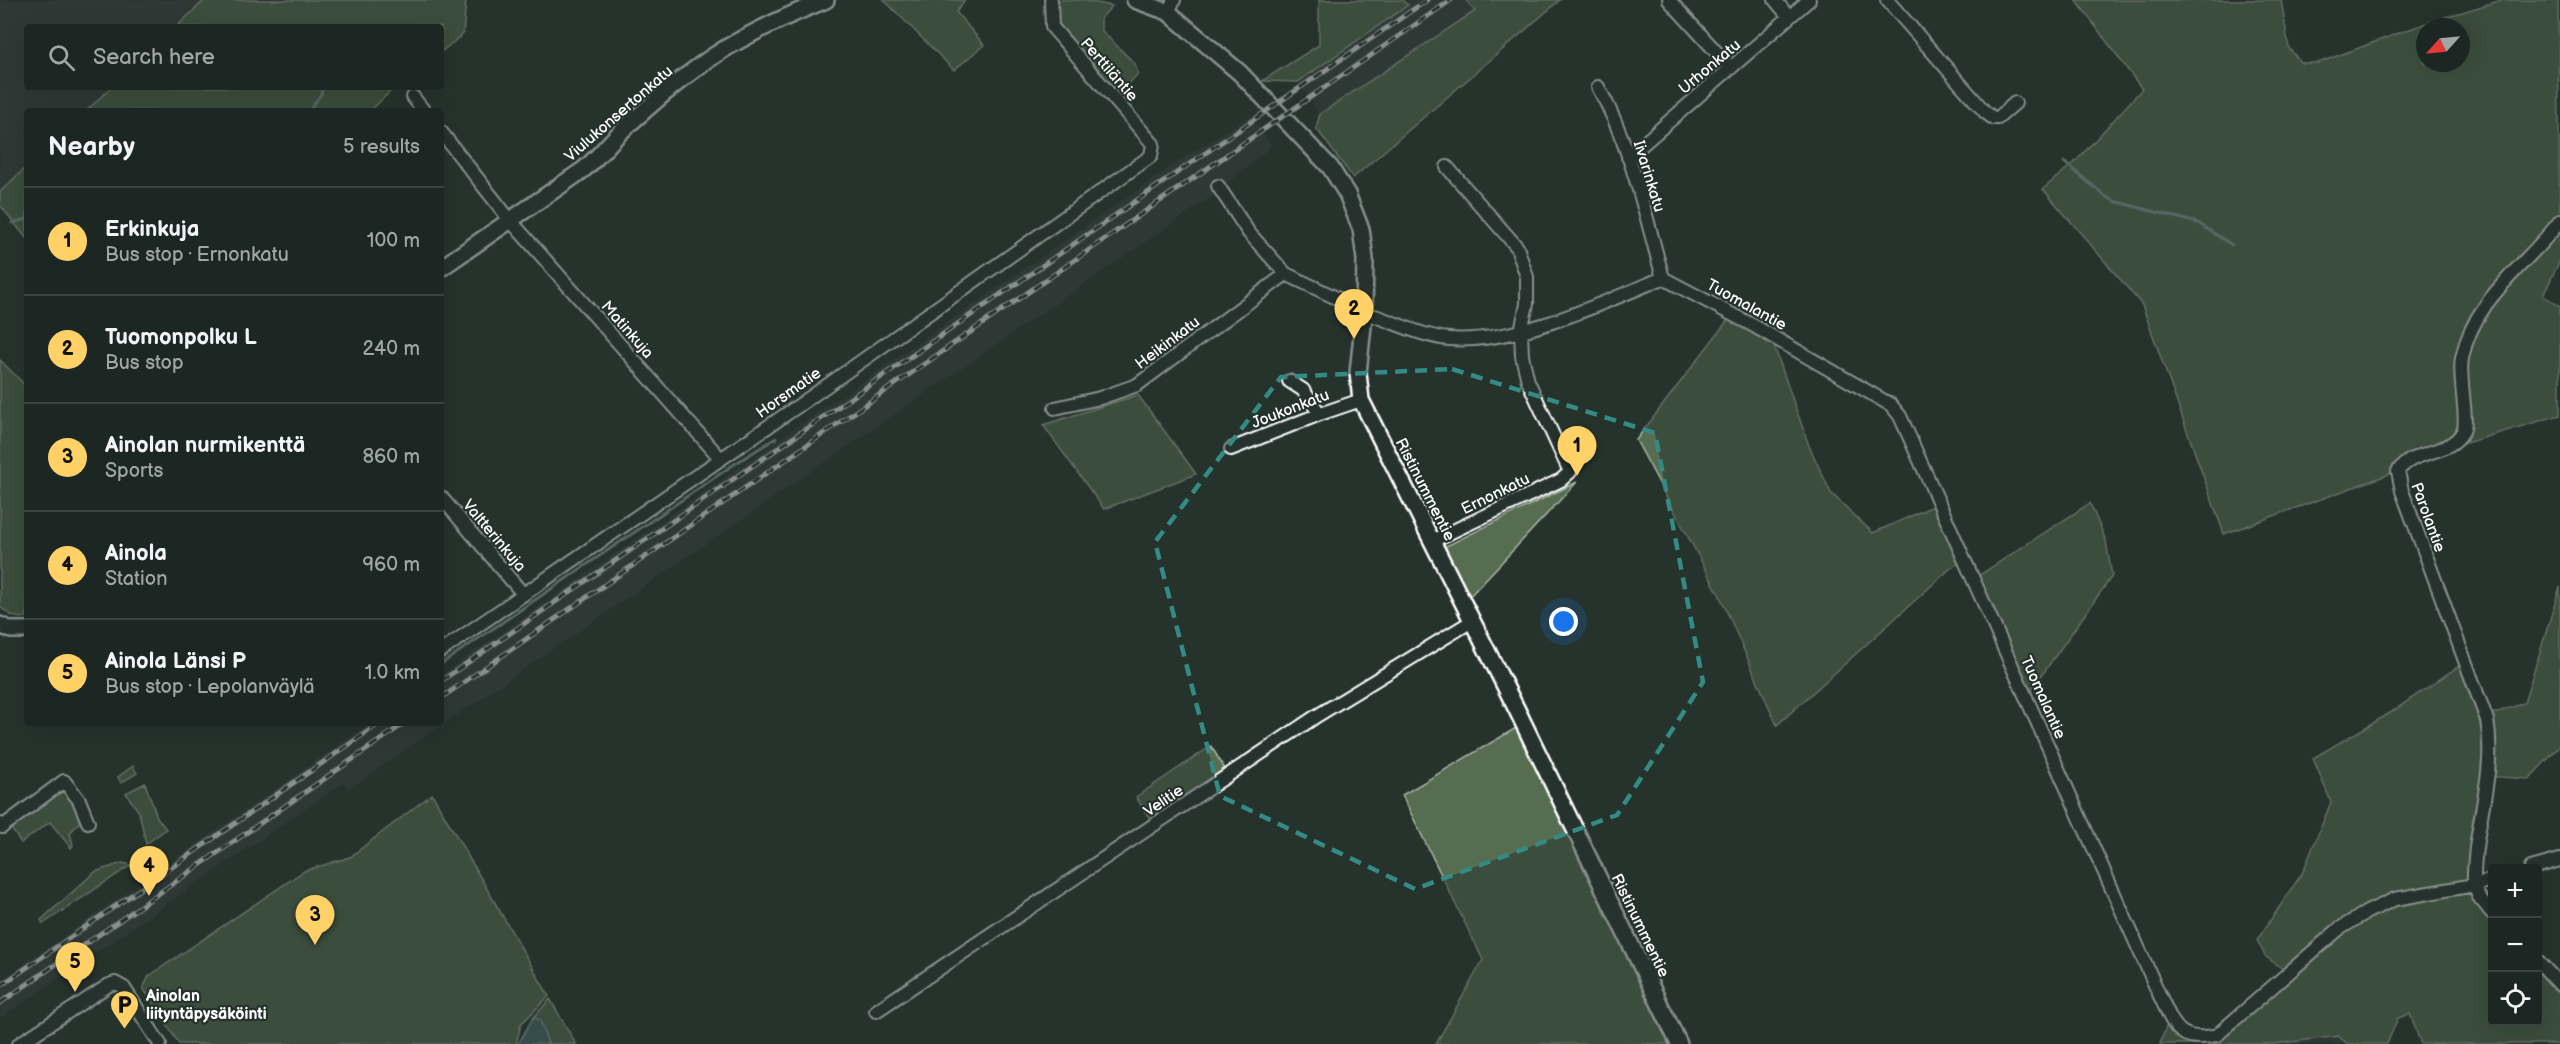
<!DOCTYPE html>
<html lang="en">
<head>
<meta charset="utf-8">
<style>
  body { margin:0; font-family:"Balsamiq Sans",sans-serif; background:#29322f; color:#f1f3f6 }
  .controls { position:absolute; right:18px; bottom:18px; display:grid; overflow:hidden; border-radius:6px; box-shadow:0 6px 24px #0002 }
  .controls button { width:54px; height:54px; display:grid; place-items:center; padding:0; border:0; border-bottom:2px solid #3a4340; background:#1c2622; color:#f1f3f6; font:30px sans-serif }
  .compass { position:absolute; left:2416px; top:18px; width:54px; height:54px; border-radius:50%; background:#1c2622; box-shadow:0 6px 24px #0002; rotate:243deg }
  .you { position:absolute; left:1564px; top:622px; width:21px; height:21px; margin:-15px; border:4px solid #fff; border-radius:50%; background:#1a73e8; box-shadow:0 0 0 9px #1a73e833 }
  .badge { display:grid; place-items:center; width:39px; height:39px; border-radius:50%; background:#ffd166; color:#111; font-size:20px; font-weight:700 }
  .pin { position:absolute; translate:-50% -50px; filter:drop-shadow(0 2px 3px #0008) }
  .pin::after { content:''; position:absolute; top:32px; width:21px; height:18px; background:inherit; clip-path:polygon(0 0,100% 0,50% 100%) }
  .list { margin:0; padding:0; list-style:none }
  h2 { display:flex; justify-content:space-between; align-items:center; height:78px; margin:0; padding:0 24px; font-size:26px }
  h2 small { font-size:20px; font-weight:400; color:#a0a5a5 }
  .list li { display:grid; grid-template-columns:39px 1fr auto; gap:18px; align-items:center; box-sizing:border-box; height:108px; padding:0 24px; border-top:2px solid #3a4340 }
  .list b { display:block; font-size:22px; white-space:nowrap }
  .list p { margin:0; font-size:20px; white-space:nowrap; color:#a0a5a5 }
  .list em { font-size:20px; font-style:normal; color:#a0a5a5 }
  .icon { flex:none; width:33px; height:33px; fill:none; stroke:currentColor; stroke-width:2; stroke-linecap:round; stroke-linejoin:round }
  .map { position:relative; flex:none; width:2560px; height:1044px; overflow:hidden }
  .search { position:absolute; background:#1c2622; box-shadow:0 6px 24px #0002; left:24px; top:24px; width:420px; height:66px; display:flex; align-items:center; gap:15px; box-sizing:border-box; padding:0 21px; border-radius:6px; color:#a0a5a5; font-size:22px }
  .panel { position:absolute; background:#1c2622; box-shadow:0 6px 24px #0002; left:24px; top:108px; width:420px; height:618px; border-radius:6px }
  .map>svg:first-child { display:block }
</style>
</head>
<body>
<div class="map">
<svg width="2560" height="1044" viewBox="0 0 2560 1044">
  <rect width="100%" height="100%" fill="#26332d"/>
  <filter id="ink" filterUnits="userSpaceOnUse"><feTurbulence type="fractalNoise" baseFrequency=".0167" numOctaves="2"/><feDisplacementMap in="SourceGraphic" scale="12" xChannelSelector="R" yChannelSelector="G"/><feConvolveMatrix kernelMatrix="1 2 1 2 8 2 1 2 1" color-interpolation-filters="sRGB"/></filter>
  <g filter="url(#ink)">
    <path fill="#384343" d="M0 0H205L176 27H27V87H112L86 111H27V166L0 192Z
      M1409 0H1490L1320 114 1298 82 1408 5Z
      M1250 116 1271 146 1215 194 349 789 344 782 2 1017 0 1014V981L371 723H441V675L1175 164Z
      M2339 1036 2348 1044H2275Z"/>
    <path fill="#576d51" stroke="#abb6a8" stroke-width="1.5" fill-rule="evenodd" d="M205 0H466L463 34 441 52V27H176Z
      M884 0H965L956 12 984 45 954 70Z
      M1058 0H1082L1112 6 1101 18V30L1135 64 1138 74 1117 95 1055 19Z
      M1319 0H1402L1408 5 1298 82 1262 81 1319 45Z
      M1466 0H1560L1353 178 1316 128 1320 114 1475 11Z
      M2076 0H2281L2289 48 2301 63H2318L2429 22 2502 0H2558L2560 260 2543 296 2560 306V415L2466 443 2456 438 2398 471 2224 534 2142 305 2043 189 2077 160 2142 89ZM2425 27H2461V63H2425Z
      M112 87H395L370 111H86Z
      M27 166V239L0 205V192Z
      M1737 308 1766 323 1809 446 1831 493 1873 533 1942 502 1966 558 1951 568 1777 725 1720 596 1636 440Z
      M0 360 27 387V617C16 620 9 614 0 607Z
      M1138 395 1196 474 1104 509 1043 425Z
      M1577 482 1469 597 1444 547Z
      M2090 503 2106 541 2112 576 2027 696 1975 578Z
      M2560 587V746L2529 779 2485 776 2466 880 2475 901 2492 921V1022H2538V970L2560 994V1044H2421L2410 1014 2398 1018 2387 1044H2348L2338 1036 2275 1044H2160L2167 1024 2181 1027 2191 1035 2214 1032 2283 969 2265 956 2257 940 2303 872 2331 802 2313 758 2390 713 2462 664 2481 718 2524 703Z
      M1516 728 1671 1044H1436L1483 960 1402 795Z
      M1211 746 1228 774 1153 824 1136 797Z
      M133 766 137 773 121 783 118 777Z
      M145 783 157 817 166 829 146 844 139 812 126 793Z
      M63 786 82 819 70 833 73 845 71 848 50 822 21 843 10 827Z
      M432 794 549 996 521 1024 516 1044H179L143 988 149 976 304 871 350 857Z
      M122 863 131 865 43 924 41 920 95 872Z
      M550 999 576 1044H548L540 1020 533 1018Z"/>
    <path fill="#486c6e" stroke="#91a7a8" stroke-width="1.5" d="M533 1018 540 1020 548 1044H518Z"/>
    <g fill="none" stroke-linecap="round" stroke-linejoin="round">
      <path stroke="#91a7a8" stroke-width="3" d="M426 27H430
        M309 111 321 94 323 87
        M2064 162 2105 196 2114 201 2198 223 2232 245
        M12 223 27 219
        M441 664 736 463 776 438"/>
      <defs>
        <path id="minor" d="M1669 0 1731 68
          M1775 0 1789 17
          M1887 0 1985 112 1993 118H1998L2015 103
          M1168 12 1174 0
          M1598 87C1631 145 1645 214 1663 278
          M413 97 424 111
          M441 132 510 220 721 459
          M1628 157 1809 0
          M1218 186 1249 233 1286 274 1345 302 1364 305
          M1375 316C1398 324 1425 337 1449 339 1518 344 1601 303 1663 278L1754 326 1891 405 1900 416 2159 994C2174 1025 2177 1044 2217 1035L2339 929 2367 912 2395 899 2474 885 2479 897 2492 913
          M1289 381 1303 390 1320 414
          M1055 408 1100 398 1137 385 1286 274
          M1231 449 1320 414 1361 400
          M441 497 523 594
          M1432 541 1561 480 1570 472 1528 381 1522 356 1521 331 1527 304V277L1517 247 1447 167
          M441 651 798 406 1151 156 1153 144 1052 27 1051 0
          M0 824 2 827 64 781 79 800 88 822
          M2531 868 2560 860
          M2492 880 2474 885C2472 829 2497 776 2487 720L2402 491 2398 471C2415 448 2450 456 2463 431 2469 420 2458 377 2462 358 2474 298 2525 267 2560 221
          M2538 961 2560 985
          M876 1011 1315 717 1472 621
          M19 1044 109 985 115 983 124 988 160 1044"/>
        <path id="tertiary" d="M1135 0 1168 12 1240 73 1330 167 1347 194 1361 229 1365 259 1364 316 1358 373 1361 400 1517 710 1679 1044
          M441 268 583 170C599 157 610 141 625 128 656 100 690 70 726 48 758 29 791 14 826 0
          M0 625 11 630H27"/>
      </defs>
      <use href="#minor" stroke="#fff" stroke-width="16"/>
      <use href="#tertiary" stroke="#fff" stroke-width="20"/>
      <use href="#minor" stroke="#26332d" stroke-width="12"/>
      <use href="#tertiary" stroke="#26332d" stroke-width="15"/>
      <defs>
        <path id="rail" d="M441 681 1427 0
          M441 698 1451 0
          M0 986 380 723
          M0 1003 405 723"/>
      </defs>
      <use href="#rail" stroke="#fff" stroke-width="5"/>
      <use href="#rail" stroke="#26332d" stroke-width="3" stroke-dasharray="9" stroke-linecap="butt"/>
    </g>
  </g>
  <path d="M0 0H2560V1044H0ZM1452 369 1655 433 1703 682 1617 815 1415 889 1220 796 1155 542 1281 377Z" fill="#26332d" fill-opacity=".55" fill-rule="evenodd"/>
  <path fill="none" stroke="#338b84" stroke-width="4.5" stroke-dasharray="12 8" stroke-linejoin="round" d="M1452 369 1655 433 1703 682 1617 815 1415 889 1220 796 1155 542 1281 377Z"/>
  <defs>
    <symbol id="parking-pin" viewBox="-11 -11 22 30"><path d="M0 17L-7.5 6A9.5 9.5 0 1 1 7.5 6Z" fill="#ffd166" stroke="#26332d"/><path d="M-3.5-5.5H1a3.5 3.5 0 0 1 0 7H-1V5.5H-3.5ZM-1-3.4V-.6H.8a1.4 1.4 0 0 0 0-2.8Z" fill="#111"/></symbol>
  </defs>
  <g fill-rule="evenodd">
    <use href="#parking-pin" x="108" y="988" width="33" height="45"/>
  </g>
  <g text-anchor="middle" stroke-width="4.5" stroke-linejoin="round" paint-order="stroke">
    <g font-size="16" fill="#fff" stroke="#26332d">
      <text transform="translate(1709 66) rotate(-40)" y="6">Urhonkatu</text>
      <text transform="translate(1110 69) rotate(49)" y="6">Perttiläntie</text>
      <text transform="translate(618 113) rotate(-41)" y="6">Viulukonsertonkatu</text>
      <text transform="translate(1650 176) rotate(73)" y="6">Iivarinkatu</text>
      <text transform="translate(1747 304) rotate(29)" y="6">Tuomalantie</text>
      <text transform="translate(628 329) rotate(49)" y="6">Matinkuja</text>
      <text transform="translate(1167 342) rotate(-37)" y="6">Heikinkatu</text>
      <text transform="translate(788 392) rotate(-35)" y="6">Horsmatie</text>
      <text transform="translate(1290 408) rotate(-21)" y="6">Joukonkatu</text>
      <text transform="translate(1426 489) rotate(63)" y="6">Ristinummentie</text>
      <text transform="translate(1495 493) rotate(-26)" y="6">Ernonkatu</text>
      <text transform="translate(2429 517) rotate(70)" y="6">Parolantie</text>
      <text transform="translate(495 535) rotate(50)" y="6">Valtterinkuja</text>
      <text transform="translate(2044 697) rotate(66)" y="6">Tuomalantie</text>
      <text transform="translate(1163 800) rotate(-34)" y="6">Velitie</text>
      <text transform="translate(1641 925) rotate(64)" y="6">Ristinummentie</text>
    </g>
    <g font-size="16" font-weight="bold" fill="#fff" stroke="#26332d" text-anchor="start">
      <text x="146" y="1001">Ainolan<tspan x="146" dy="18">liityntäpysäköinti</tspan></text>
    </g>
  </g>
</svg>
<div class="controls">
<button>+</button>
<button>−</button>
<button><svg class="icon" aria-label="locate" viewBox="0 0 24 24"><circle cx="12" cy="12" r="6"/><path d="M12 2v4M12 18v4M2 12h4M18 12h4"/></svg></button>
</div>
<svg class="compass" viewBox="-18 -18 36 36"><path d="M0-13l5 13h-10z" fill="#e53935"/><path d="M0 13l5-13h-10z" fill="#a0a5a5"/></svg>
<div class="you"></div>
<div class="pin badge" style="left:1577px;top:476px">1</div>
<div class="pin badge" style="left:1354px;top:339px">2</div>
<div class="pin badge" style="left:315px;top:945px">3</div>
<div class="pin badge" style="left:149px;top:896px">4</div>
<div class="pin badge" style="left:75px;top:992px">5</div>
<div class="search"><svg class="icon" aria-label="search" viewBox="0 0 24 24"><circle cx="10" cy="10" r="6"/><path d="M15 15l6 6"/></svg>Search here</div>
<section class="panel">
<h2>Nearby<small>5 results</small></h2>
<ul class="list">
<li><span class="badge">1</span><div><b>Erkinkuja</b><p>Bus stop · Ernonkatu</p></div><em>100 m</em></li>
<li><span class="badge">2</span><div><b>Tuomonpolku L</b><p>Bus stop</p></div><em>240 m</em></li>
<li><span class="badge">3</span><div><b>Ainolan nurmikenttä</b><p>Sports</p></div><em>860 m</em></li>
<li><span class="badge">4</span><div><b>Ainola</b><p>Station</p></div><em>960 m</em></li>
<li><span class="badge">5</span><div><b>Ainola Länsi P</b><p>Bus stop · Lepolanväylä</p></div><em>1.0 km</em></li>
</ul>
</section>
</div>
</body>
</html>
